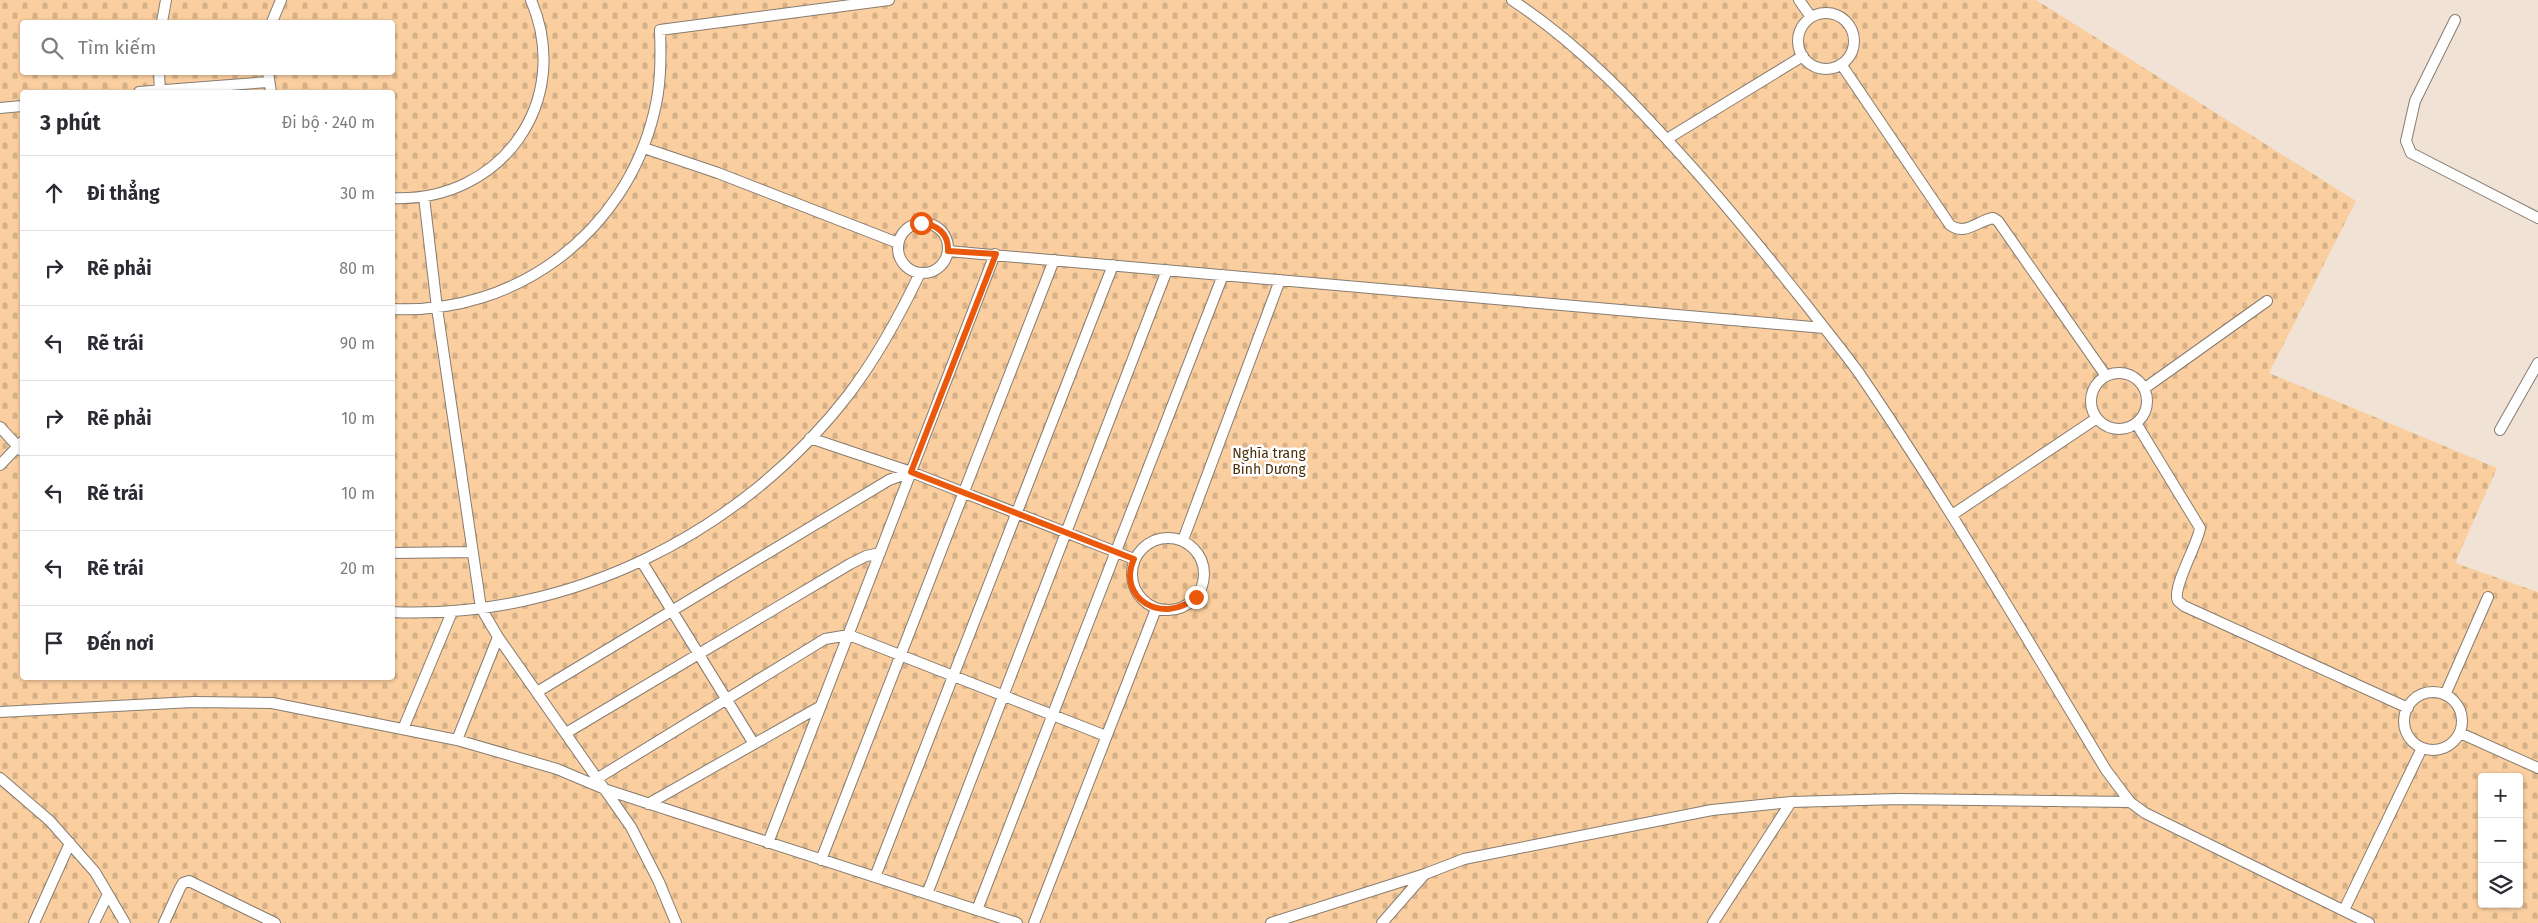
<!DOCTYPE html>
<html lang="vi">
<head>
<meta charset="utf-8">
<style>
  body { margin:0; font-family:"Fira Sans",sans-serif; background:#f2f2f3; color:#2b2b33 }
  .controls { position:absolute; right:15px; bottom:15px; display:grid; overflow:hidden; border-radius:5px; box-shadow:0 1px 4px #0004 }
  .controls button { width:45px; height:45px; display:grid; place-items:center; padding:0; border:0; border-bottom:1px solid #e1e1e2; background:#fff; color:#2b2b33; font:25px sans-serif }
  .stop { position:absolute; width:15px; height:15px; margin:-11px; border:4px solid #ea580c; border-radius:50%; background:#fff }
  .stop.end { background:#ea580c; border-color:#fff; box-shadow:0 1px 5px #0008 }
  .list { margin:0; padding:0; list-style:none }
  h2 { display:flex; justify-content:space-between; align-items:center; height:65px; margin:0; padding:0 20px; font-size:21px }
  h2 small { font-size:16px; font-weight:400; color:#7c7c81 }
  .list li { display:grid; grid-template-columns:32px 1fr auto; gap:15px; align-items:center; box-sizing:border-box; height:75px; padding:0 20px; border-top:1px solid #e1e1e2 }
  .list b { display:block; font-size:19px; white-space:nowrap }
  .list em { font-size:16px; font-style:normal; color:#7c7c81 }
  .icon { flex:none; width:28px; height:28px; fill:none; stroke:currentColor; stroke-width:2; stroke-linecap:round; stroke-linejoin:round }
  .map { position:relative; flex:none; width:2538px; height:923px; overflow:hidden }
  .search { position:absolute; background:#fff; box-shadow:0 1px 4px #0004; left:20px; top:20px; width:375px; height:55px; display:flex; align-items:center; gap:12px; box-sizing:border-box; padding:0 18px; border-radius:5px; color:#7c7c81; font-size:19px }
  .panel { position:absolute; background:#fff; box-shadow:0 1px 4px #0004; left:20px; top:90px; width:375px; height:590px; border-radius:5px }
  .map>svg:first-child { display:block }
</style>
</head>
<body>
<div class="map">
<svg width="2538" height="923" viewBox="0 0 2538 923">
  <defs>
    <pattern id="cemetery-stones" width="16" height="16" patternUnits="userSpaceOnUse" patternTransform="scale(1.25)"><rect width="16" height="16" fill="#face9e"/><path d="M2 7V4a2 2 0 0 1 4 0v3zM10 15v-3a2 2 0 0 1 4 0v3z" fill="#d6b188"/></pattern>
  </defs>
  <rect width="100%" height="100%" fill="#f0e3d6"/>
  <path fill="url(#cemetery-stones)" fill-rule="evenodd" d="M0 0H2036L2356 201 2269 373 2497 468 2455 563 2538 592V923H0ZM22 22H392V72H22ZM22 92H392V678H22ZM2482 777H2519V904H2482Z"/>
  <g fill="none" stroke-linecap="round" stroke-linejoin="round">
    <defs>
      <path id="service" d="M1512 0C1582 46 1636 105 1692 167 1732 212 1770 259 1808 307 1825 329 1843 351 1859 373 1947 502 2026 637 2106 770L2130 802 2145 813 2369 923
        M1799 0 1811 17
        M1798 41a28 28 0 1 1 56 0a28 28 0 1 1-56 0Z
        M2455 20 2415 101 2406 141 2411 153 2538 218
        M162 22 166 0
        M272 22 281 0
        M1841 64 1950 225C1965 236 1977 221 1993 218L1998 221 2106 376
        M159 72 160 92
        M268 72 271 92
        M139 92 268 82
        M0 108 22 106
        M1667 139 1803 56
        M644 148 718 173 898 243
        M424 197 437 308 481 608 498 637 631 827 659 882 676 923
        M392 198C501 203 574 101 531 0
        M898 248a25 25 0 1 1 50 0a25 25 0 1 1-50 0Z
        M948 251 1824 328
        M392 309C516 315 625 233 654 113 661 86 661 58 660 30L889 0
        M2091 401a28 28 0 1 1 56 0a28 28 0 1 1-56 0Z
        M2145 388 2267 301
        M2136 423 2200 528C2198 544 2171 589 2178 601L2184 606 2408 708
        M0 427 22 451
        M2500 430 2538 363
        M810 438 911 472 1134 559
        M0 465 22 442
        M1952 515 2097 418
        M1132 574a36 36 0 1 1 72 0a36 36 0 1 1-72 0Z
        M1183 540 1280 280
        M392 553 472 552
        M642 562 754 744
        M392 612C570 620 742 533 849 394 877 357 900 315 920 273
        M537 692 889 480 911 472
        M2404 721a29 29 0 1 1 58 0a29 29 0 1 1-58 0Z
        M2445 695 2488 597
        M0 712 193 702 272 703 457 740 557 769 607 790 1017 923
        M403 729 452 612
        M566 733 850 564 866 556 880 553
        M2460 733 2538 768
        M457 740 498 637
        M0 778 50 821 95 872 125 923
        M598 778 825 639 849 635 1106 736
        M648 804 821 706
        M768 843 995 254
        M821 860 1054 260
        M875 877 1113 265
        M927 894 1167 270
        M977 910 1223 275
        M2344 910 2422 748
        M34 923 70 843
        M94 923 108 894
        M164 923 180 888 183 883 189 881 275 923
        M1034 923 1156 609
        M1271 923 1425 874 1464 859 1712 810 1791 802 1898 799 2130 802
        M1382 923 1424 875
        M1713 923 1791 802"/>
    </defs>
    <use href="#service" stroke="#877c70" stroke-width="12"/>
    <use href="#service" stroke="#fff" stroke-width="10"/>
  </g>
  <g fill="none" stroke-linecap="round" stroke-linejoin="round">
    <path stroke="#ea580c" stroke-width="6" d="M921 223C937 224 949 234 948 251L996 254 911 472 1134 559C1116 598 1163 626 1196 597"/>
  </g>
  <g text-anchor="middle" stroke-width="5" stroke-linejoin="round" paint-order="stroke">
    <g font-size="14" fill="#4a2d06" stroke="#fff">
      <text x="1269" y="458">Nghĩa trang<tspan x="1269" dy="16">Bình Dương</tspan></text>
    </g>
  </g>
</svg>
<div class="controls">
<button>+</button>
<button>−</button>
<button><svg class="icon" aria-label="layers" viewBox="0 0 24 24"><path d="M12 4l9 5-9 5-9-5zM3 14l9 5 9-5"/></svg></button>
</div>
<div class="stop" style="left:921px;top:223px"></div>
<div class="stop end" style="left:1196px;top:597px"></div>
<div class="search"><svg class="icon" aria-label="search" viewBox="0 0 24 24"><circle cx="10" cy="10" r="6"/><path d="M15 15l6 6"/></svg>Tìm kiếm</div>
<section class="panel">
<h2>3 phút<small>Đi bộ · 240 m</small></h2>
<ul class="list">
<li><svg class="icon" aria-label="ahead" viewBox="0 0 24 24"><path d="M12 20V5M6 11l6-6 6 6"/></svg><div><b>Đi thẳng</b></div><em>30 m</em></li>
<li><svg class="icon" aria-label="right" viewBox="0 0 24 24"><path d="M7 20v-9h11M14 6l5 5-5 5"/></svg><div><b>Rẽ phải</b></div><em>80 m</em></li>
<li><svg class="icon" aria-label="left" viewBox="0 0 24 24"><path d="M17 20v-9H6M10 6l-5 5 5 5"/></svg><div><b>Rẽ trái</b></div><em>90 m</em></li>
<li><svg class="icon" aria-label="right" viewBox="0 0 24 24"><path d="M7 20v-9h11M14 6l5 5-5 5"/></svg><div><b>Rẽ phải</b></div><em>10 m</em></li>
<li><svg class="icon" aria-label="left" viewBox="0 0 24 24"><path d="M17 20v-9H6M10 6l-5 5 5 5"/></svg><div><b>Rẽ trái</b></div><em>10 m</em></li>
<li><svg class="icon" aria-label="left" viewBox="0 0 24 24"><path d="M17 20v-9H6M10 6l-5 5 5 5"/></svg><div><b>Rẽ trái</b></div><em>20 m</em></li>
<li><svg class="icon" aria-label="arrive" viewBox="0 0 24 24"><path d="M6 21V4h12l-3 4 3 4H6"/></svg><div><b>Đến nơi</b></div></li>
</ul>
</section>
</div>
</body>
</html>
